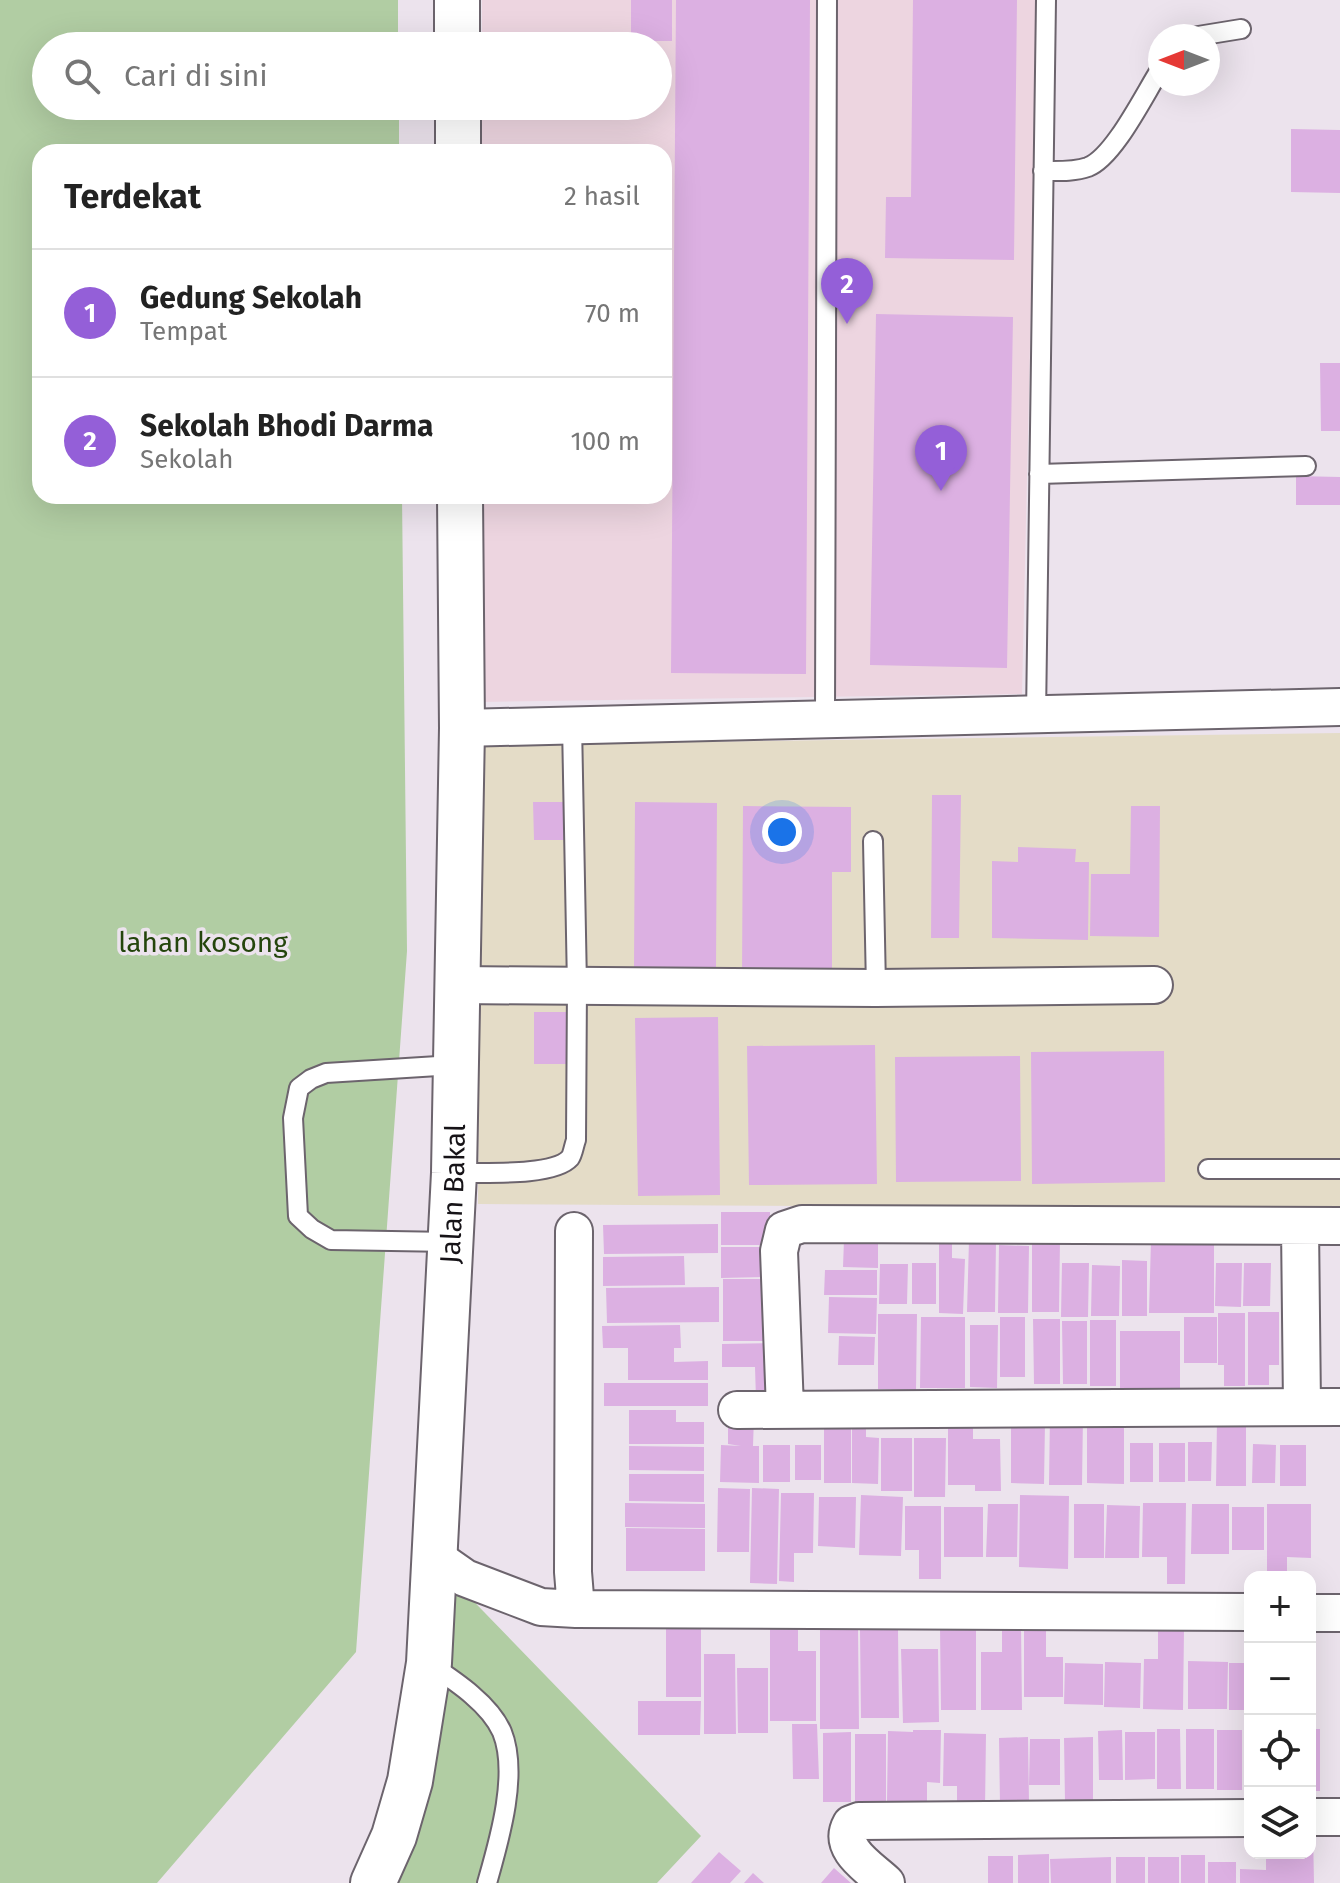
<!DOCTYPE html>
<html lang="id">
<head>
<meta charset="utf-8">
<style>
  body { margin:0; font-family:"Fira Sans",sans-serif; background:#f6f6f6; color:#222 }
  .controls { position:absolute; right:24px; bottom:24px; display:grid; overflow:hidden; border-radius:16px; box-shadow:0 8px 32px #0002 }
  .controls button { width:72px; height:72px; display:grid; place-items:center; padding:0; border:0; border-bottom:2px solid #e0e0e0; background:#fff; color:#222; font:40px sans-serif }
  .compass { position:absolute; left:1148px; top:24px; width:72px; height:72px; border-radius:50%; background:#fff; box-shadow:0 8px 32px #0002; rotate:270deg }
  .you { position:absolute; left:782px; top:832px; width:28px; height:28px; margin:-20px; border:6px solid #fff; border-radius:50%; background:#1a73e8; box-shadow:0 0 0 12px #1a73e833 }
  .badge { display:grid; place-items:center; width:52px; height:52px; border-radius:50%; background:#945fd8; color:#fff; font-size:26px; font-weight:700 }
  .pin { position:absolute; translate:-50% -66px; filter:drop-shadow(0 2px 4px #0008) }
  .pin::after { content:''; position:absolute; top:42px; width:28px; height:24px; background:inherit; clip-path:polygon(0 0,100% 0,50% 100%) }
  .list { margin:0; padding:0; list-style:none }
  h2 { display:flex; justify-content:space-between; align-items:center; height:104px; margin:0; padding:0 32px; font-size:34px }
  h2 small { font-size:26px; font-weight:400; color:#767676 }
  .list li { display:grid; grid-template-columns:52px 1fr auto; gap:24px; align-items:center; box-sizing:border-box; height:128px; padding:0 32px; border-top:2px solid #e0e0e0 }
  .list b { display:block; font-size:30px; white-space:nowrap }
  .list p { margin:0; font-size:26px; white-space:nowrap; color:#767676 }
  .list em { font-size:26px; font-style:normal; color:#767676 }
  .icon { flex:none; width:44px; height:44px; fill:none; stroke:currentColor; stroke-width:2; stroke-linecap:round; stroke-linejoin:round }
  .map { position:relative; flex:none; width:1340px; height:1883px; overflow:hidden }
  .search { position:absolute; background:#fff; box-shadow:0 8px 32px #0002; left:32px; top:32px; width:640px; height:88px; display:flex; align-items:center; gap:20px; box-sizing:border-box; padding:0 28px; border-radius:44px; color:#767676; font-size:30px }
  .panel { position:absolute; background:#fff; box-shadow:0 8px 32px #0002; left:32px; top:144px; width:640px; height:360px; border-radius:24px }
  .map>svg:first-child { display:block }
</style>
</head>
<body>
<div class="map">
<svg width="1340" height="1883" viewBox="0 0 1340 1883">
  <rect width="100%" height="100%" fill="#ece3ed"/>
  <path fill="#e4dcc7" d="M1340 733V1209L478 1204 481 745Z"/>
  <path fill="#edd5e0" d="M482 0H1038L1022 694 481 702V496H664V152H482V106H658V46H482Z"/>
  <path fill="#b1cda3" d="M0 0H398V46H46V106H399V152H40V496H402L407 951 356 1652 157 1883H0Z
    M452 1579 701 1836 657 1883H385Z"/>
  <path fill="#dcb0e2" d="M631 0H672V41H631Z
    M676 0H810L806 674 671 673Z
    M913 0H1017L1014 260 885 258 886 197H911Z
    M1291 129 1340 130V193L1291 192Z
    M664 160H669V261H664Z
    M876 314 1013 317 1007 668 870 665Z
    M1320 363H1340V431H1321Z
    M1296 476 1340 477V505H1296Z
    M932 795H961L959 938H931Z
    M533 802H571V840H534Z
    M635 802 717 803 716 967H634Z
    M743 806 851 807V872H832V975H742Z
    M1131 806H1160L1159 937 1090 936 1091 874H1130Z
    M1018 847 1076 849 1075 862H1089L1088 940 992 938V861L1018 862Z
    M534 1012H568V1064H534Z
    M718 1017 720 1195 638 1196 635 1018Z
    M875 1045 877 1184 749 1185 747 1046Z
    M1164 1051 1165 1182 1032 1184 1031 1052Z
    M1020 1056 1021 1181 896 1182 895 1057Z
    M721 1212H770V1245H721Z
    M718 1224V1253L604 1254 603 1225Z
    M939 1239H952V1258L965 1259 963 1314 939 1313Z
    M844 1240 878 1241V1268L843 1267Z
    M969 1240 996 1241 995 1312H967Z
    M1032 1240H1060L1059 1312H1032Z
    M1151 1240 1214 1242V1313H1149Z
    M999 1245 1029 1246 1028 1313H998Z
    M721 1247H767V1277L721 1278Z
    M684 1256 685 1285 603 1286V1257Z
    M1122 1260 1147 1261V1316H1122Z
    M912 1263H936V1304H912Z
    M1062 1263H1089L1088 1317H1061Z
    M1216 1263H1242L1241 1307 1215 1306Z
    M1244 1263H1271L1270 1306H1243Z
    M880 1264H908L907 1304H879Z
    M1092 1265 1120 1266 1119 1316H1091Z
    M825 1270H877V1295H824Z
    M723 1279H766L767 1341H723Z
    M719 1287V1322L607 1323 606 1288Z
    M829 1297 877 1298 876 1334 828 1333Z
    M1248 1312H1279V1365H1269V1385H1248Z
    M1218 1313H1245V1386H1224V1365H1218Z
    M878 1314H917L916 1390 878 1389Z
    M921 1317H965V1388H920Z
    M1000 1317H1025V1377H1000Z
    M1184 1317H1217V1363H1184Z
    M1033 1319H1060V1384H1034Z
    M1090 1320H1116V1386H1090Z
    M1062 1321H1087V1384H1063Z
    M680 1325 681 1348H674V1362L708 1361V1380H628V1348H603L602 1326Z
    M970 1325H998L997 1388 970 1387Z
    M1120 1331H1180V1388H1120Z
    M839 1336 875 1337 874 1365H838Z
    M779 1343 780 1398 756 1399 755 1367H722V1344Z
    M604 1383H708V1406H604Z
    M629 1410H676V1422H704V1444H629Z
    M1050 1414 1083 1415 1082 1485H1049Z
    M728 1417H754L753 1446H759V1483L720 1482 721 1445 741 1446 728 1444Z
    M1087 1420H1124V1484L1087 1483Z
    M1217 1420 1246 1421V1486H1216Z
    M824 1421H851V1483H824Z
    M948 1421H973V1439H1000L1001 1491H975V1485H948Z
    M852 1422H866V1437L879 1438 878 1484 852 1483Z
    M1011 1422H1045L1044 1484 1011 1483Z
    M881 1438H912V1491H881Z
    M914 1438H946L945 1497H914Z
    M1188 1442H1212L1211 1481H1188Z
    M1130 1443H1153V1482H1130Z
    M1159 1443H1185V1482H1159Z
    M1253 1444 1276 1445 1275 1483H1252Z
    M763 1445H790V1482H763Z
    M795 1445H821V1480H795Z
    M1280 1445H1306V1486H1280Z
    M629 1446 704 1447V1471L629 1470Z
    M629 1474H704V1502L629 1501Z
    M718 1488 750 1489 749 1552H717Z
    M752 1488 779 1489 777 1584 750 1583Z
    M781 1493H814L813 1553H794V1582L779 1581Z
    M861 1495 903 1497 901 1556 859 1555Z
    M1020 1495 1069 1496 1068 1569 1019 1567Z
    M819 1497H856L855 1548 818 1546Z
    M625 1503 705 1504V1528L625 1527Z
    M1143 1503H1186L1185 1584H1167V1557H1142Z
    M988 1504H1018L1017 1557H986Z
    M1074 1504H1104V1558H1074Z
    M1192 1504H1229V1554H1191Z
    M1267 1504H1311V1558L1287 1557V1577H1267Z
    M1107 1505 1140 1506 1139 1558H1105Z
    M905 1506H941V1579H919V1550H905Z
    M944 1507H983V1557H944Z
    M1232 1507H1264V1550H1232Z
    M626 1528 705 1529V1571H626Z
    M770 1625H798V1651H816V1721H770Z
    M1002 1625H1021L1022 1710H981V1652H1002Z
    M1024 1625H1046V1657H1063V1697H1024Z
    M940 1627H976V1710H941Z
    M820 1628H858L859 1729H820Z
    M666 1629H701V1697H666Z
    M860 1630H898L899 1718H861Z
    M1158 1630H1184L1183 1710 1143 1709 1144 1659H1158Z
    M1247 1634H1250V1710H1229V1663H1247Z
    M901 1649H938L939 1722 903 1723Z
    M704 1654H735L736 1734H704Z
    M1188 1661 1228 1662 1227 1709H1188Z
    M1105 1662 1141 1663 1140 1708 1104 1707Z
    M1065 1663 1103 1664V1705L1064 1704Z
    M737 1668H768V1733H738Z
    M638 1701H701L700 1735H638Z
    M792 1724H817L819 1779H793Z
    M1157 1729H1180L1181 1789H1157Z
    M1186 1729H1214V1789H1186Z
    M1310 1729H1320V1791H1310Z
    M913 1730H941L940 1783 927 1782V1801H887L888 1731 913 1732Z
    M1122 1730 1123 1780H1099L1098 1731Z
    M1217 1730H1242V1790H1217Z
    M851 1732V1802H823V1733Z
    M1125 1732H1155V1779L1125 1780Z
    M1250 1732V1790H1246L1245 1733Z
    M944 1733 986 1734 985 1809H957V1786H943Z
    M855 1734H886V1804H855Z
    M1028 1737 1029 1803 1000 1804 999 1738Z
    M1093 1737V1800L1065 1801 1064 1738Z
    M1030 1739H1060V1785H1029Z
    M1310 1832H1313L1314 1883H1240V1869L1266 1870V1853H1310Z
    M719 1852 741 1871 730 1883H691Z
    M1049 1854V1883H1018V1855Z
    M1181 1855H1205V1883H1181Z
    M988 1856H1013V1883H988Z
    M1111 1857V1883H1051L1050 1859Z
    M1116 1857H1145V1883H1116Z
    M1148 1857H1179V1883H1148Z
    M1208 1862H1236V1883H1208Z
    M834 1868 851 1883H821Z
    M753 1873 764 1883H744Z"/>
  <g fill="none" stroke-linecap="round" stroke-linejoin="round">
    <defs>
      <path id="service" d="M1198 36 1241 29
        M1043 171C1057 171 1074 172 1088 167 1114 157 1144 95 1160 70
        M1039 474 1306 466
        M1036 716 1046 0
        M825 717 827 0
        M873 841 876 988
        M1208 1169H1340
        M454 1173C480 1172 553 1177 570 1158 573 1154 574 1145 576 1140L577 986 572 724
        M451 1242 331 1240 312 1229 298 1216 293 1118 299 1088 311 1079 326 1073 454 1065
        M431 1665C455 1681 490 1704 502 1732 519 1774 499 1841 487 1883"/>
      <path id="minor" d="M462 728C755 719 1047 716 1340 707
        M457 985 876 988 1154 985
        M1300 1226 1302 1406
        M574 1231 573 1572 576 1609
        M785 1409 779 1251 784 1230 802 1224 1340 1226
        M737 1410 1340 1407
        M435 1557 465 1578 541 1607 576 1609 1250 1612
        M1310 1613H1340
        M1310 1817H1340
        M886 1883C869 1867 837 1849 851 1824L859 1821 1250 1818"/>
      <g id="tertiary">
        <path d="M457 0V46"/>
        <path d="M458 106V152"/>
        <path id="s1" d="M373 1883 394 1836 410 1781 429 1663 454 1173 462 728 460 496"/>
      </g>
    </defs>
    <use href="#service" stroke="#6c646d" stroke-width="22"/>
    <use href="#minor" stroke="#6c646d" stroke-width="40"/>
    <use href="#tertiary" stroke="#6c646d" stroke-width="48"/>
    <use href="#service" stroke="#fff" stroke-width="18"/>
    <use href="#minor" stroke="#fff" stroke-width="36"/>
    <use href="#tertiary" stroke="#fff" stroke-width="44"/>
  </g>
  <g text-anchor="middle" stroke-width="7" stroke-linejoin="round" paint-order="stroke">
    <g font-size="28" fill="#24450c" stroke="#ece3ed">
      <text x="203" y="952">lahan kosong</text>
    </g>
    <g font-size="28" fill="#161317" stroke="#ece3ed">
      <text dy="10" stroke="none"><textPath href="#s1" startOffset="698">Jalan Bakal</textPath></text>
    </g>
  </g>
</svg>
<div class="controls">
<button>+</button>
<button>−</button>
<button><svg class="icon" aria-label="locate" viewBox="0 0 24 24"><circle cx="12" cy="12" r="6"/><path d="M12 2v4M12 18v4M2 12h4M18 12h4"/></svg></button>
<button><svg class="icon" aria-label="layers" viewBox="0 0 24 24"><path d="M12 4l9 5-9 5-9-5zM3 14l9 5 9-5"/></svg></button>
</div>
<svg class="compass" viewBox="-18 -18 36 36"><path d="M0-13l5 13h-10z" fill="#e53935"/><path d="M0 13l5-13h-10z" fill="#767676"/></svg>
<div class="you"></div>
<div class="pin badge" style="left:941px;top:491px">1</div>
<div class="pin badge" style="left:847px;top:324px">2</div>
<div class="search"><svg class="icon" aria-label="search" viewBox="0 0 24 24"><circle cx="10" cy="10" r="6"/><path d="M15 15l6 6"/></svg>Cari di sini</div>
<section class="panel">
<h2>Terdekat<small>2 hasil</small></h2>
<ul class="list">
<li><span class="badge">1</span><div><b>Gedung Sekolah</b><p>Tempat</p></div><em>70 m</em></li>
<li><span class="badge">2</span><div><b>Sekolah Bhodi Darma</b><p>Sekolah</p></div><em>100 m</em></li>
</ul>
</section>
</div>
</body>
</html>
